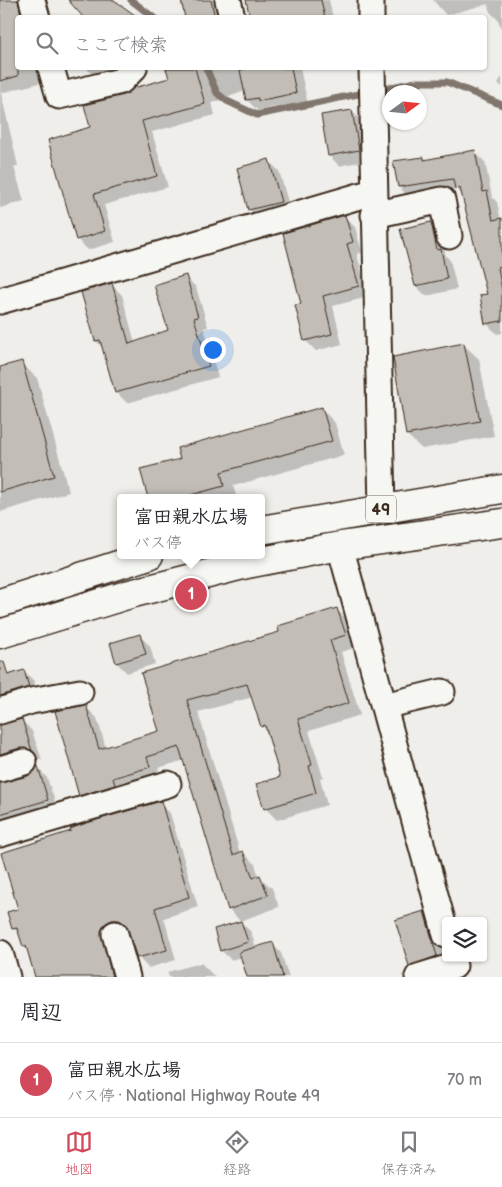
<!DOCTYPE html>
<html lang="ja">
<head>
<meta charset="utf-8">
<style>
  body { margin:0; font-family:"Balsamiq Sans","Klee One",sans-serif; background:#f2f2f3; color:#2b2b33 }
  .controls { position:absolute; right:15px; bottom:15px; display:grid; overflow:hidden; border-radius:5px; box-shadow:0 1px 4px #0004 }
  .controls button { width:45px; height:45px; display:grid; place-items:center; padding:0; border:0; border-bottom:1px solid #e1e1e2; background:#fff; color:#2b2b33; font:25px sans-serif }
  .compass { position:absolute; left:382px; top:85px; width:45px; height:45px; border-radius:50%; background:#fff; box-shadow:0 1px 4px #0004; rotate:75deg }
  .you { position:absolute; left:212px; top:349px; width:18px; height:18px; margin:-12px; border:4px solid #fff; border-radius:50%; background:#1a73e8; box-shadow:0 0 0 8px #1a73e833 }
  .badge { display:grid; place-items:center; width:32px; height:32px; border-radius:50%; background:#d1495b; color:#fff; font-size:16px; font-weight:700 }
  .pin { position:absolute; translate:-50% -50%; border:2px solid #fff; box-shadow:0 1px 5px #0006 }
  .popup { position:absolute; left:117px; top:494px; width:148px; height:65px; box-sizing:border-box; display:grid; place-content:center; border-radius:5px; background:#fff; filter:drop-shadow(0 1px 4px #0005); font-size:16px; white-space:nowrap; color:#7c7c81 }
  .popup b { font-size:19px; color:#2b2b33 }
  .popup::after { content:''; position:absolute; left:50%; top:100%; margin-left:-10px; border:10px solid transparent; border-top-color:#fff }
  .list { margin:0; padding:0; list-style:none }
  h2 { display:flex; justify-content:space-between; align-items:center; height:65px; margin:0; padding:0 20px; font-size:21px }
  h2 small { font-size:16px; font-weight:400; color:#7c7c81 }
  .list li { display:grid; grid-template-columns:32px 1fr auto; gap:15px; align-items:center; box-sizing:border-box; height:75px; padding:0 20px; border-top:1px solid #e1e1e2 }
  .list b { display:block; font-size:19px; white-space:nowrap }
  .list p { margin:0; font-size:16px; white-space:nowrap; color:#7c7c81 }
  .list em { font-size:16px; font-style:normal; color:#7c7c81 }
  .icon { flex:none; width:28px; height:28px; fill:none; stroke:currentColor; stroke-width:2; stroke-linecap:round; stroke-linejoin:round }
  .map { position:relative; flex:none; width:502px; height:977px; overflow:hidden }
  .search { position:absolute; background:#fff; box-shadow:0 1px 4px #0004; left:15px; right:15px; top:15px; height:55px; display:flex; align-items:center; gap:12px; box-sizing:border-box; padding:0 18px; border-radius:5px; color:#7c7c81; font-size:19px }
  .sheet { height:140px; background:#fff }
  nav { display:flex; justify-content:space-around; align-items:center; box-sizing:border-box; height:70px; border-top:1px solid #e1e1e2; background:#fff; font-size:14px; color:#7c7c81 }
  nav a { display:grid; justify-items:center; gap:2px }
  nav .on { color:#d1495b }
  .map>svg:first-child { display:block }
</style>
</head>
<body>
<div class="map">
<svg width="502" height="977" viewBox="0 0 502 977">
  <rect width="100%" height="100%" fill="#efeeea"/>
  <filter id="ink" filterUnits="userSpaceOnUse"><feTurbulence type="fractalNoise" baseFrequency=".02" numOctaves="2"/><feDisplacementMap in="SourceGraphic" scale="10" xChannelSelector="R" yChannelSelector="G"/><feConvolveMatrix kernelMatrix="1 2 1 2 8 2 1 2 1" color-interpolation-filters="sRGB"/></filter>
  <g filter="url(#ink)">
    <path fill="#0003" d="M0 0H26L29 18H18V68H46L47 81 1 93 18 166 14 167 24 201 0 208Z
      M183 0H219L223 18H192Z
      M247 0H329L333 18H251Z
      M433 0H502V30L498 20 490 12 488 4 446 15Z
      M86 68H130L101 83Z
      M163 68H253L269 95 263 68H300L308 105 283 111 278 106 258 111 247 100 245 91 212 103 215 115 152 132 168 187 104 205 115 242 88 250 77 239 92 128 125 96 174 78Z
      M502 77V87L498 83Z
      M351 111 362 121 368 160 339 166 329 155Z
      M475 152 485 162 492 197 497 202 502 225V333L497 334 487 324 481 296 488 295 463 196 457 189 409 197 399 187 424 158 427 161Z
      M269 161 279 171 291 212 260 220 250 210 238 169Z
      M345 217 355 227 362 252 357 254 368 297 333 306 342 344 316 351 305 340 303 305Z
      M431 224 441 234 446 256 450 260 457 289 426 296 416 286Z
      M185 277 196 287 208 327 204 328 218 377 127 403 117 393 103 348 96 341 112 285 122 295 135 343 169 331Z
      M464 345 479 359 494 436 422 449 407 435Z
      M21 363 37 378 69 492 0 512V369Z
      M322 409 335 423 344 455 233 486 237 498H149L181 460Z
      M337 610 349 621 357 647 341 652 360 715 309 731 323 777 320 778 327 805 277 820 265 808 282 778 269 733 262 726 253 697 198 712 240 853 243 852 255 864 259 877 272 888 279 907 240 921 229 909 185 760 158 768 161 778 92 807 80 795 85 706 97 718 106 748 160 732 142 674 281 633Z
      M140 636 150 646 155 664 127 673 117 663Z
      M24 671 34 681 39 697 0 711V678Z
      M22 720 32 731 42 760 31 758 0 769V726Z
      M38 768 47 778 58 810 0 827V783L29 777Z
      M160 803 170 813 198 907 164 918 176 960 148 968 138 957 128 930H121L119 977H37L29 952 24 947 21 936 13 928 19 910Z
      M424 912 434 923 447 966 421 976 410 965Z
      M241 922 251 932 256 948 272 944 281 953 289 977H248L242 957 231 960 221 950Z
      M201 963 215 977H169L167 972Z"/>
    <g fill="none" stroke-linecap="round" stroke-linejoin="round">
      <path stroke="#81766d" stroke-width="7" d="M131 0 154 18
        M206 68 217 93 227 101 257 115 416 82H447L502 105"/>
    </g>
    <path fill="#c2bdb7" stroke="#3b2a1e" d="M0 0H18L21 15 18 16V76L0 81Z
      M68 0H114L139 18H84Z
      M181 0H211L215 18H185Z
      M246 0H321L325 18H250Z
      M166 68H195L205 104 142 121 157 176 94 194 105 231 76 240 48 140 90 127 84 105 124 95 134 88 169 78Z
      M249 68H291L296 93 258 101V98L246 100 240 70Z
      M352 110 359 150 328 156 321 115Z
      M475 150 483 192 487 191 493 220 502 218V266L498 267 502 291V321L485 324 480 295 487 294 460 188 455 189 453 179 398 187 393 161 424 157V160Z
      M269 159 281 202 248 210 237 168Z
      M345 215 353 242 347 244 359 286 323 296 332 334 304 341 295 305 301 304 283 233Z
      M431 222 437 250 441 249 447 279 415 286 400 229Z
      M186 275 198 317 194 318 209 366 115 393 100 340 95 341 81 292 112 283 129 344 168 330 154 285Z
      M464 343 480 421 406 435 393 357Z
      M22 361 54 476 0 492V367Z
      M322 407 332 441 221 472 224 486 180 498H148L140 469 180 459 177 448Z
      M337 608 346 635 330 640 349 703 298 719 312 765 309 766 316 793 264 809 256 784 280 777 265 725 261 727 247 684 187 700 233 855 243 851 253 878 260 875 268 895 228 910 179 747 147 757 150 767 113 778 115 785 79 796 55 711 86 705 99 749 159 731 141 673 279 632 278 626Z
      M140 634 146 654 116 663 110 643Z
      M0 662H4L8 675 24 670 29 687 0 696Z
      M22 719 32 751 20 748 0 754V725Z
      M38 766 48 800 0 814V783L28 776Z
      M161 801 189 897 155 908 167 950 137 958 125 924 119 920H112L105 924 101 931 112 977H35L26 946 23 947 17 928 12 929 7 912 18 909 1 853 71 831 70 829 86 823Z
      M424 911 437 956 409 966 395 920Z
      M241 921 248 942 220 951 214 929Z
      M273 942 283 977H247L239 952Z"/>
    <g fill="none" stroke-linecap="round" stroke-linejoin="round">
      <defs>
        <path id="street" d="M32 0 37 18
          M228 0 231 13
          M371 0V18
          M51 68 59 96 121 81 134 68
          M372 68 382 508
          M374 215 442 200 449 236
          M0 301 373 192
          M340 546 446 935
          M384 706 442 692
          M0 711 31 701 80 692
          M0 769 24 762
          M0 834 168 784
          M115 934 127 977
          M0 953 7 977
          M418 977 454 966"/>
        <path id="highway" d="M261 530 502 489
          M0 603 149 555
          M0 634 130 594 247 564 340 546 502 523"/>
      </defs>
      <use href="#street" stroke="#3b2a1e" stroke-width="29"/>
      <use href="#highway" stroke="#3b2a1e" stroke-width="31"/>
      <use href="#street" stroke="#f6f6f2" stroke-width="25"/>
      <use href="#highway" stroke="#f6f6f2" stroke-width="28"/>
    </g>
  </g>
  <g text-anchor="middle" stroke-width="4" stroke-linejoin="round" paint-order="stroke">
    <rect fill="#f6f6f2" stroke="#73675e" stroke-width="1" x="366" y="495.5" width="30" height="27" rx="4"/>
    <g font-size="16" font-weight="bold" fill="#3b2a1e">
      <text x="381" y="515">49</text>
    </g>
  </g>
</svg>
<div class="controls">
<button><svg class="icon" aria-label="layers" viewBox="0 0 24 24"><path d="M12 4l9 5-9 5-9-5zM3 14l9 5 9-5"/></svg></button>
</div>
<svg class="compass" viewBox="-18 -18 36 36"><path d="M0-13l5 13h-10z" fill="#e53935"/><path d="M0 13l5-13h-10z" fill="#7c7c81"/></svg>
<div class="you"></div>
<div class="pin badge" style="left:191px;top:594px">1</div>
<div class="popup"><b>富田親水広場</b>バス停</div>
<div class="search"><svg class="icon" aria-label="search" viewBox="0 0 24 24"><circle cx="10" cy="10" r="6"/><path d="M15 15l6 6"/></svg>ここで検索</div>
</div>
<section class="sheet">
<h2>周辺<small></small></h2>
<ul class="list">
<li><span class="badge">1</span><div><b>富田親水広場</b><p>バス停 · National Highway Route 49</p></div><em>70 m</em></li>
</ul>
</section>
<nav>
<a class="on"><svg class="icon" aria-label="map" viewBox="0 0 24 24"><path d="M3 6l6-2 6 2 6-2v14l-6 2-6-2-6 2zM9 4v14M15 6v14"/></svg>地図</a>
<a><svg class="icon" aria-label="directions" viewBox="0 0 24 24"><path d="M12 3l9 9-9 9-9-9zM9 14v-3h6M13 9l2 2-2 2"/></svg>経路</a>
<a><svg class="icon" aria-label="saved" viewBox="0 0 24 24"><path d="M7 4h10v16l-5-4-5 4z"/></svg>保存済み</a>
</nav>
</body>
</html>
